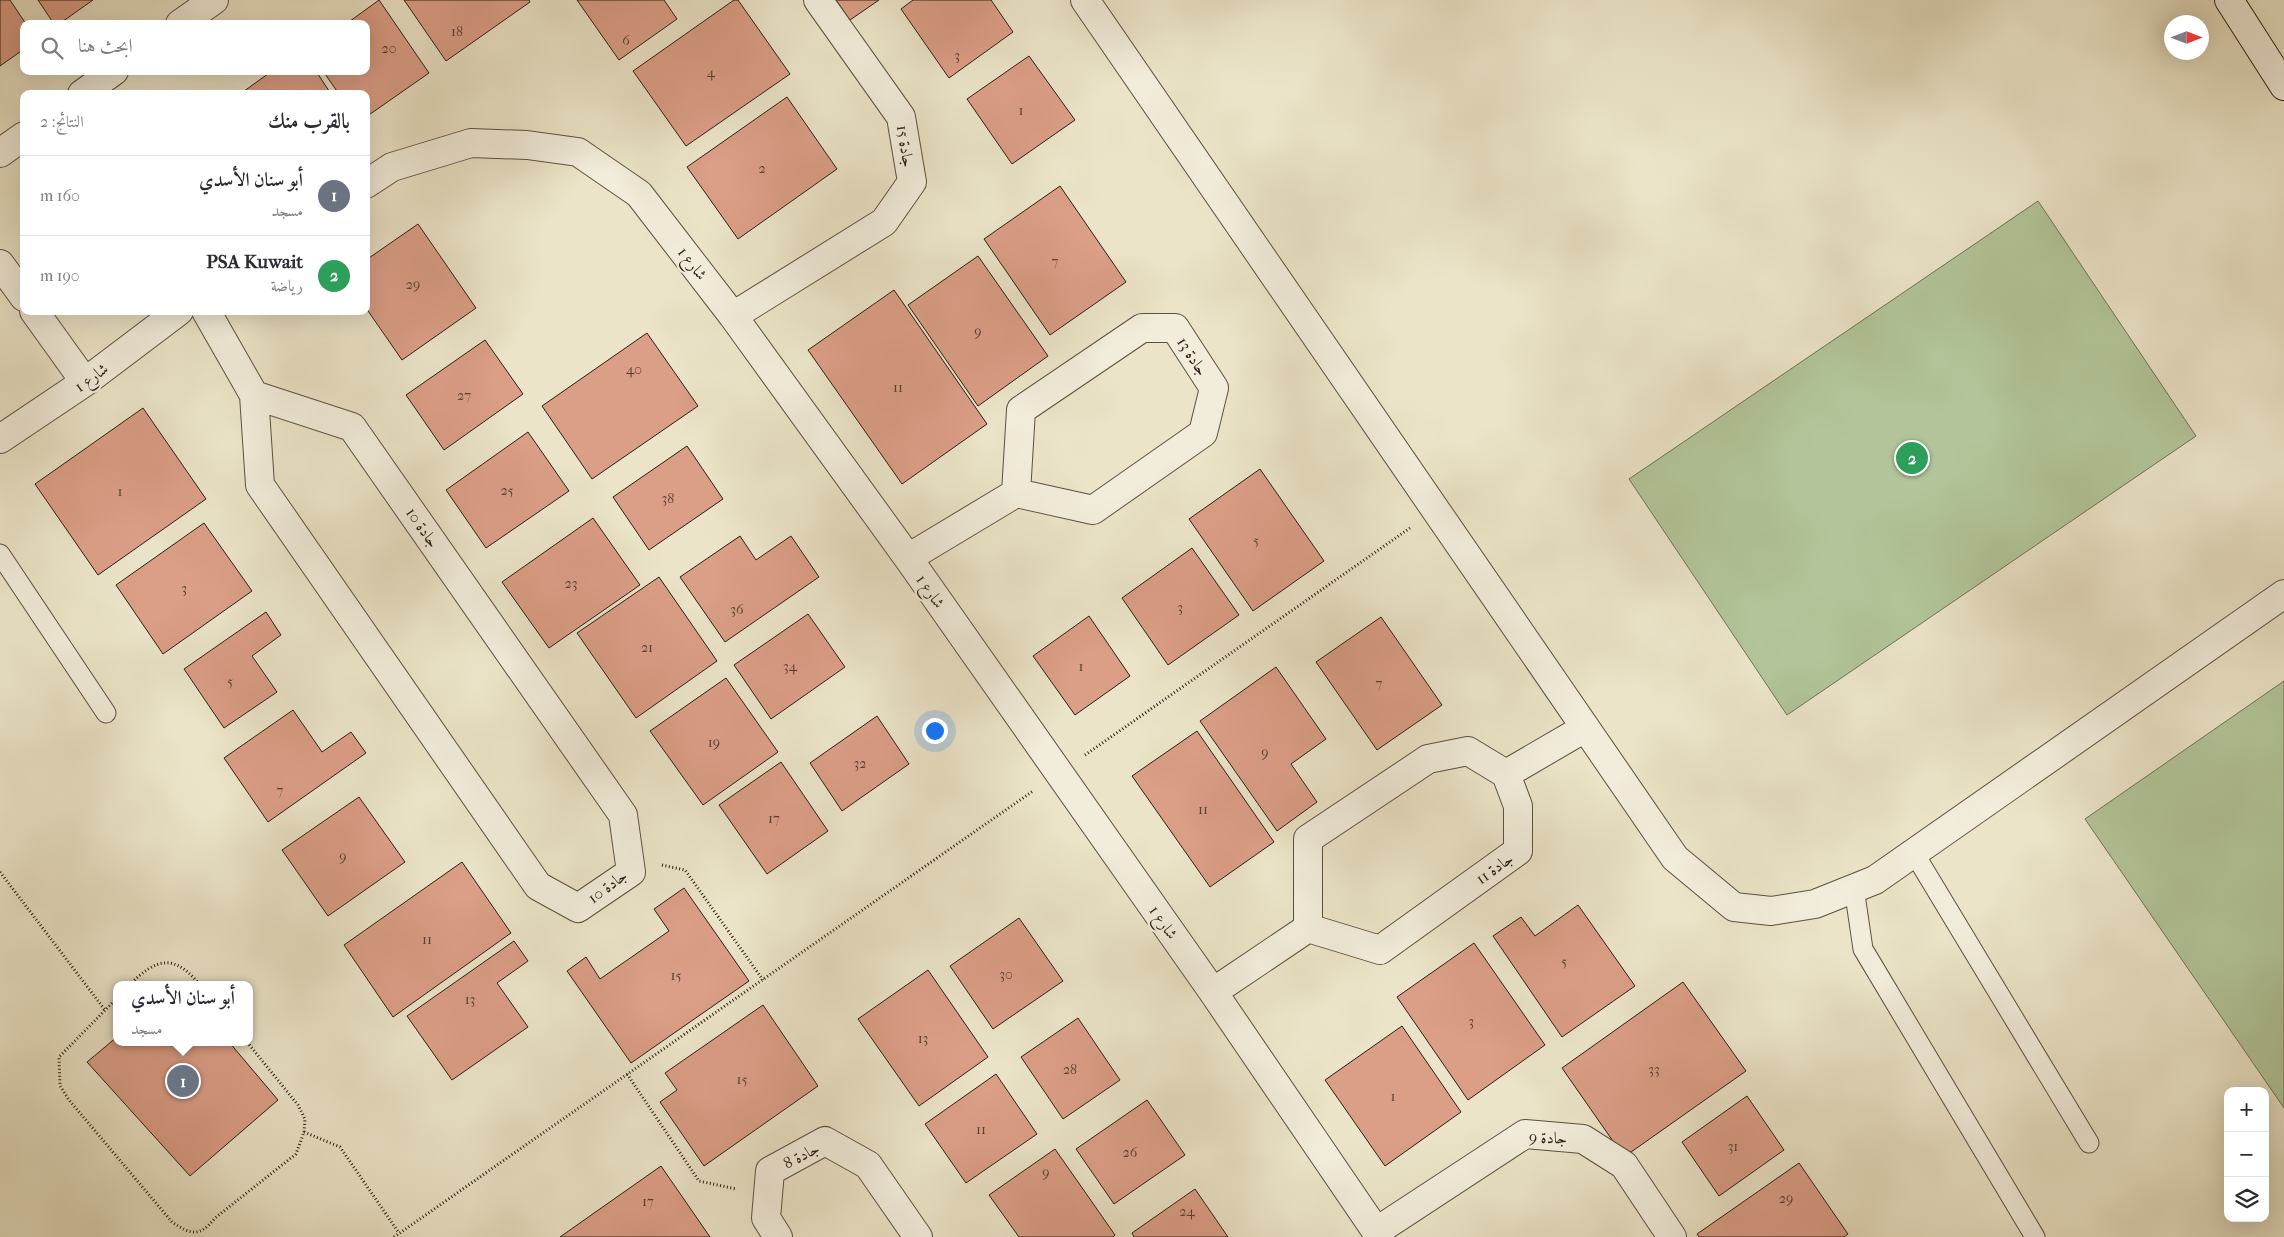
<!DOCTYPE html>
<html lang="ar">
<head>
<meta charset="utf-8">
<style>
  body { margin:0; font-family:"IM FELL French Canon",Amiri,serif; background:#f2f2f3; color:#2b2b33; direction:rtl }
  .controls { position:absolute; right:15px; bottom:15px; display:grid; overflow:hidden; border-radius:10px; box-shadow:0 5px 20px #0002 }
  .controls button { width:45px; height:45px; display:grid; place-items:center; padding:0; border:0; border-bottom:1px solid #e1e1e2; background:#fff; color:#2b2b33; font:25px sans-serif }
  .compass { position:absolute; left:2164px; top:15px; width:45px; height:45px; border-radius:50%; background:#fff; box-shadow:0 5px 20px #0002; rotate:90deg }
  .you { position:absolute; left:934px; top:730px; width:18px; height:18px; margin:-12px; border:4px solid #fff; border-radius:50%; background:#1a73e8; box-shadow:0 0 0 8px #1a73e833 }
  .badge { display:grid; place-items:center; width:32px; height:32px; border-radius:50%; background:#b45309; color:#fff; font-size:16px; font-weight:700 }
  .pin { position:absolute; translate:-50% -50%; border:2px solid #fff; box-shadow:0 1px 5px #0006 }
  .popup { position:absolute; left:113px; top:981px; width:140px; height:65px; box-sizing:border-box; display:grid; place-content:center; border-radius:10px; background:#fff; filter:drop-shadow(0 1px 4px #0005); font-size:16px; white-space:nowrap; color:#7c7c81 }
  .popup b { font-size:19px; color:#2b2b33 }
  .popup::after { content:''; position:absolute; left:50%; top:100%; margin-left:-10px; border:10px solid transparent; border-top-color:#fff }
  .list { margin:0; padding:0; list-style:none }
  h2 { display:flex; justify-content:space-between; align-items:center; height:65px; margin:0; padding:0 20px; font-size:21px }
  h2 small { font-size:16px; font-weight:400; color:#7c7c81 }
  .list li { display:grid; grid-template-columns:32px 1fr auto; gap:15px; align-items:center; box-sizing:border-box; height:80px; padding:0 20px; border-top:1px solid #e1e1e2 }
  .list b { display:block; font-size:19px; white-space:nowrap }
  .list p { margin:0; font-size:16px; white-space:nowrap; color:#7c7c81 }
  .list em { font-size:16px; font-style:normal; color:#7c7c81 }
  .icon { flex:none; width:28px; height:28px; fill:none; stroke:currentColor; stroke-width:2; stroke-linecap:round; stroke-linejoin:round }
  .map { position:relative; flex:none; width:2284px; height:1237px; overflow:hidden; direction:ltr }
  .search { position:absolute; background:#fff; box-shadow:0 5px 20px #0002; left:20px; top:20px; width:350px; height:55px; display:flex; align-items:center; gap:12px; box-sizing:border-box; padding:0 18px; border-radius:10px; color:#7c7c81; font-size:19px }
  .panel { position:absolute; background:#fff; box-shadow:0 5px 20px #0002; left:20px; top:90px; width:350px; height:225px; border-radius:10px; direction:rtl }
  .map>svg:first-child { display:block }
</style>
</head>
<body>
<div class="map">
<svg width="2284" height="1237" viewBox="0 0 2284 1237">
  <rect width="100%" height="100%" fill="#ebe4c8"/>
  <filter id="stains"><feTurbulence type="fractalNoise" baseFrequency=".004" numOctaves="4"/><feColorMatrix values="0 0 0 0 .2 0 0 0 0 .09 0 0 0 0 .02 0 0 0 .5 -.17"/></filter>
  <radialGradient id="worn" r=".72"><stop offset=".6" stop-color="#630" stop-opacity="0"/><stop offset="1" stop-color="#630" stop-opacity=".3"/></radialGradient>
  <path fill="#b2c59a" stroke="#6f7256" d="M2038 201 2196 436 1787 715 1629 479Z
    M2284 681V1108L2085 819Z"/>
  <path fill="#db9e87" stroke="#2c1e13" d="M0 0H10L26 24H24V49L0 66Z
    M38 0H93L59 24H54Z
    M379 0 429 73 366 117V94H339L323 71H366V24H346Z
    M404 0H529L530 2 446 61Z
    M577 0H664L677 19 619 60Z
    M734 0H738L790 74 686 146 633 71Z
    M836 0H879L850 20Z
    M913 0H991L1013 32 949 78 901 9Z
    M1029 56 1075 120 1012 164 967 99Z
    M272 71H316L331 94H240Z
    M787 97 837 169 738 239 687 167Z
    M1060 186 1126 282 1050 335 984 239Z
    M418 224 476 308 402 360 366 308V260Z
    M978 256 1048 356 978 406 908 305Z
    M894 290 987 424 902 484 808 350Z
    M647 333 698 406 592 479 542 406Z
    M485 340 523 394 444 450 406 395Z
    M143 408 206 499 98 575 35 484Z
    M528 432 569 491 486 548 446 490Z
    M687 446 723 499 649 550 613 497Z
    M1260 469 1324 561 1253 611 1189 519Z
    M593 518 640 585 549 648 502 582Z
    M204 523 252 591 163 654 116 585Z
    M740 536 756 560 791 536 819 577 725 642 680 577Z
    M1192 548 1239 615 1168 665 1122 598Z
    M659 577 717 661 636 718 577 633Z
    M266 612 281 635 252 656 277 692 224 728 184 669Z
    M808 614 845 667 771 719 734 665Z
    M1089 616 1130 676 1075 715 1033 656Z
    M1381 617 1442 705 1377 750 1316 662Z
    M1276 667 1326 739 1291 764 1317 802 1277 831 1200 721Z
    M726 678 778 752 703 805 650 731Z
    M293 710 322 752 351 732 366 753 268 822 224 758Z
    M877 716 909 764 842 811 810 763Z
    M1197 731 1274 842 1210 887 1132 776Z
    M781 762 828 831 767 874 719 805Z
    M359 797 405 862 328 916 282 850Z
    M462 862 511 933 393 1017 344 945Z
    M684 888 749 981 631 1063 567 971 586 957 600 979 669 931 654 909Z
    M1578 905 1635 986 1562 1037 1493 936 1521 917 1535 936Z
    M1019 918 1063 981 993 1029 950 966Z
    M514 941 528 961 497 983 528 1027 452 1080 407 1016Z
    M1474 943 1545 1045 1468 1100 1397 997Z
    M928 970 988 1057 919 1106 858 1019Z
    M1683 982 1746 1071 1624 1157 1562 1068Z
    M763 1005 818 1086 704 1166 660 1102 677 1090 665 1073Z
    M1078 1018 1120 1080 1063 1119 1021 1057Z
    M1402 1026 1461 1112 1385 1166 1325 1080Z
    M117 1037V1042H229L278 1100 190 1176 87 1062Z
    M996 1074 1037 1134 966 1183 925 1124Z
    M1747 1096 1784 1150 1719 1196 1682 1142Z
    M1147 1100 1185 1155 1114 1204 1076 1149Z
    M1055 1149 1115 1235 1113 1237H1019L989 1195Z
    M1799 1163 1848 1234 1844 1237H1699L1697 1234Z
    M661 1166 710 1237H560Z
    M1195 1189 1228 1237H1134L1132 1233Z"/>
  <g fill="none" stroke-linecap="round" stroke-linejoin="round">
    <defs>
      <path id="service" d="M0 554 106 713
        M1914 853 2089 1143
        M1854 888 1863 949 2035 1237"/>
      <path id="minor" d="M1085 0 1675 858 1734 907 1771 911 1815 904 1875 880 2284 594
        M180 24 214 0
        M82 94 114 71
        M0 153 24 136
        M366 184 392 167 471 143 527 145 578 152 639 194 733 316 908 558 1213 992 1380 1237
        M0 264 24 297
        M34 311 85 382
        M206 311 254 395 260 485 538 886 578 908 631 872 623 815 352 427 254 395
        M733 316 884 222 912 182 901 117 818 0
        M0 439 85 382 179 311
        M908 558 1016 493 1093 510 1203 433 1214 388 1175 328H1142L1021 410 1016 493
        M1468 751 1506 774 1518 806V851L1380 950 1308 928V839L1428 759Z
        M1506 774 1585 728
        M1213 992 1308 928
        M1377 1231 1525 1134 1583 1139 1624 1165 1672 1237
        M778 1237 766 1218 770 1171 825 1141 868 1165 918 1237"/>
      <path id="secondary" d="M2229 0 2284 86"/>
    </defs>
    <use href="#service" stroke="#5c5040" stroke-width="21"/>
    <use href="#minor" stroke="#5c5040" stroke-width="30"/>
    <use href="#secondary" stroke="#2c1e13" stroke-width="30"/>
    <path stroke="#2c1e13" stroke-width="3" stroke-dasharray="1 2.5" stroke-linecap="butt" d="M1085 755 1410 528
      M662 865 685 870 763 980
      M0 872 105 1010
      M129 985C157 958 174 953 200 985
      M117 998 59 1057 60 1086 69 1100 172 1222C191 1235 200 1237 215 1218L296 1154 304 1132 305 1119 298 1105 247 1042
      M627 1074 699 1181 736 1189
      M304 1132 340 1147 399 1233
      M394 1237 1033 791"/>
    <use href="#service" stroke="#f2eddb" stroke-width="19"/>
    <use href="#minor" stroke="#f2eddb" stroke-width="28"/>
    <use href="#secondary" stroke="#f2eddb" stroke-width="28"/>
  </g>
  <g text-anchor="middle" stroke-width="4.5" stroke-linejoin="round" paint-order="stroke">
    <g font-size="14" fill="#583e30">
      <text x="457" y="36">18</text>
      <text x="626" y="45">6</text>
      <text x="389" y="53">20</text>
      <text x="957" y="60">3</text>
      <text x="711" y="77">4</text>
      <text x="1021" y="115">1</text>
      <text x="762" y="173">2</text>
      <text x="1055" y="266">7</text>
      <text x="413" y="289">29</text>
      <text x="978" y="336">9</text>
      <text x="634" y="374">40</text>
      <text x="898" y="392">11</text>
      <text x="464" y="400">27</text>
      <text x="507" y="495">25</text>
      <text x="120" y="496">1</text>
      <text x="668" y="503">38</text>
      <text x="1256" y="545">5</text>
      <text x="571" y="588">23</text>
      <text x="184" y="593">3</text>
      <text x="1180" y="612">3</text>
      <text x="737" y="614">36</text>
      <text x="647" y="652">21</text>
      <text x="790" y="671">34</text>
      <text x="1081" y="671">1</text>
      <text x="230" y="686">5</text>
      <text x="1379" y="688">7</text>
      <text x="714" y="747">19</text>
      <text x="1265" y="757">9</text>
      <text x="860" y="768">32</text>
      <text x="280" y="795">7</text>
      <text x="1203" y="814">11</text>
      <text x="774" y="823">17</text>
      <text x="343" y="861">9</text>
      <text x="427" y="944">11</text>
      <text x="1564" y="966">5</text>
      <text x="1006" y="979">30</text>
      <text x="676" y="980">15</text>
      <text x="470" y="1004">13</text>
      <text x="1471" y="1026">3</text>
      <text x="923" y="1043">13</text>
      <text x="1070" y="1074">28</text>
      <text x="1654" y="1074">33</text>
      <text x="742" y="1084">15</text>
      <text x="1393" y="1101">1</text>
      <text x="981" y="1134">11</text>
      <text x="1733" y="1151">31</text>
      <text x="1130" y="1157">26</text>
      <text x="1046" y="1177">9</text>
      <text x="1786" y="1203">29</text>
      <text x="648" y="1206">17</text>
      <text x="1187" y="1216">24</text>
    </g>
    <g font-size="16" fill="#2c1e13" stroke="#f2eddb">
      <text transform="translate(906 146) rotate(81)" y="6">جادة 15</text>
      <text transform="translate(693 263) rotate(52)" y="6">شارع 1</text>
      <text transform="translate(1193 356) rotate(57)" y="6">جادة 13</text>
      <text transform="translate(91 377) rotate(-36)" y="6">شارع 1</text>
      <text transform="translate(423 527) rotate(55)" y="6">جادة 10</text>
      <text transform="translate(931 591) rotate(55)" y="6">شارع 1</text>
      <text transform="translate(1494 868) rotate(-36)" y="6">جادة 11</text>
      <text transform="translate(607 886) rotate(-37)" y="6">جادة 10</text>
      <text transform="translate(1164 922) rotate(55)" y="6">شارع 1</text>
      <text transform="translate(1548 1137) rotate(2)" y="6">جادة 9</text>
      <text transform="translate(801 1155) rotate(-28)" y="6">جادة 8</text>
    </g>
  </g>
  <rect width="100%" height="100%" filter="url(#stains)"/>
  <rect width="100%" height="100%" fill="url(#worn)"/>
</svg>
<div class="controls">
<button>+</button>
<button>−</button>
<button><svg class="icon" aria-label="layers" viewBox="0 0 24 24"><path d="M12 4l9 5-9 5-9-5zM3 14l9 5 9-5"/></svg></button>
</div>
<svg class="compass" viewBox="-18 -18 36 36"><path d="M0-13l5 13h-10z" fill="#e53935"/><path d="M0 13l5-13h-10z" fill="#7c7c81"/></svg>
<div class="you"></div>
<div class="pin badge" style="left:183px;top:1081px;background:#6b7280">1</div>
<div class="popup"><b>أبو سنان الأسدي</b>مسجد</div>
<div class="pin badge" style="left:1912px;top:458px;background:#2e9e5b">2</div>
<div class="search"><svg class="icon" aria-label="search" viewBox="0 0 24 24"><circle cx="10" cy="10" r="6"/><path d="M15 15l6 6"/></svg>ابحث هنا</div>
<section class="panel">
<h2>بالقرب منك<small>النتائج: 2</small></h2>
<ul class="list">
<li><span class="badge" style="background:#6b7280">1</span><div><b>أبو سنان الأسدي</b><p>مسجد</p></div><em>160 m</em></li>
<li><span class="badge" style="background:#2e9e5b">2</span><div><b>PSA Kuwait</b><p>رياضة</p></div><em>190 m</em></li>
</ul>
</section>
</div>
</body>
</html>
